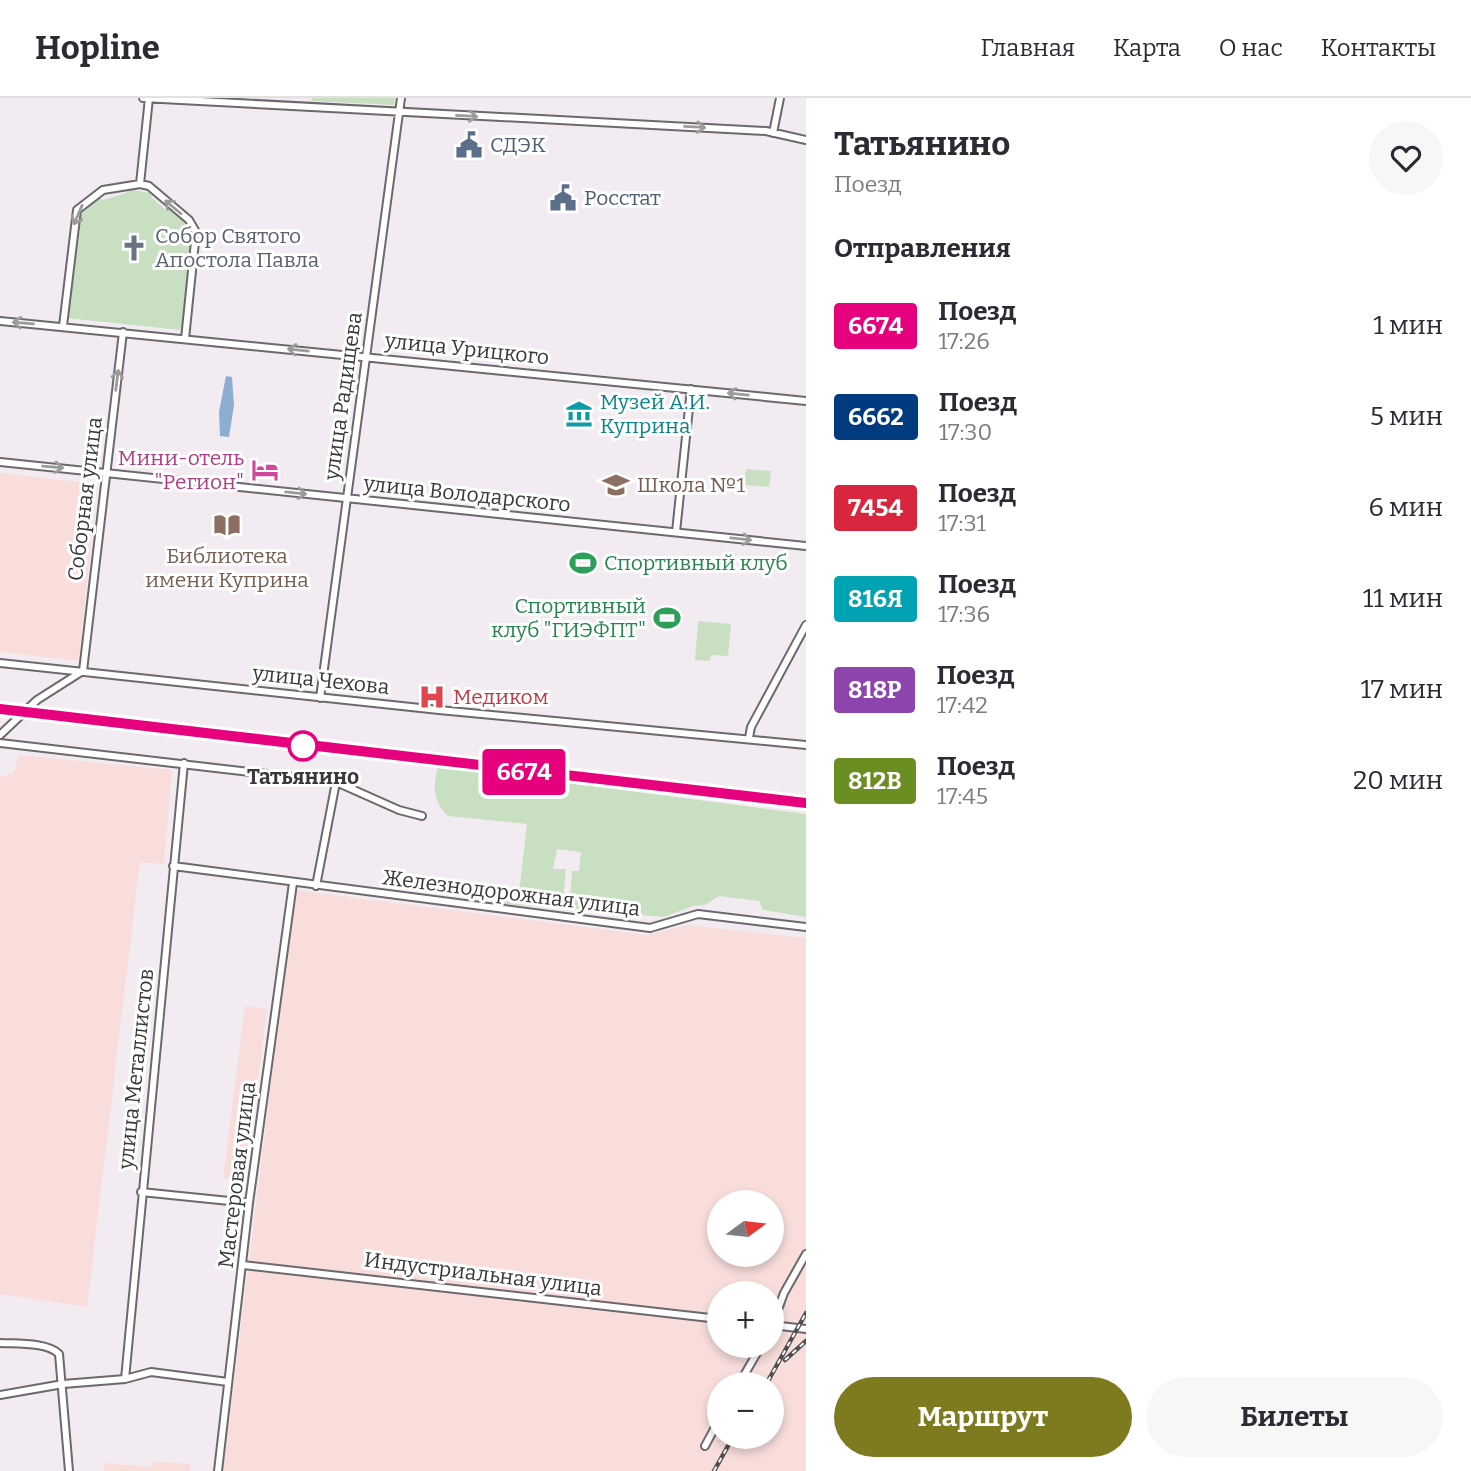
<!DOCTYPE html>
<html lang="ru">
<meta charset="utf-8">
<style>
:root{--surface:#fff;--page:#f7f7f7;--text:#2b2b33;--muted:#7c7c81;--line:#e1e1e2;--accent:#7e7a20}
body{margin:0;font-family:Bitter,serif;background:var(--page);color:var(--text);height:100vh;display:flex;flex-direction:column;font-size:26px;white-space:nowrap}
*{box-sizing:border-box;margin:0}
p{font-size:23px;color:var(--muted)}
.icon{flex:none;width:38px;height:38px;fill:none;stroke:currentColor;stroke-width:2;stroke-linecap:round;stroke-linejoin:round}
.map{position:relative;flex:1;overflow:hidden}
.details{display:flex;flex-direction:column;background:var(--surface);width:665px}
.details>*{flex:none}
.badge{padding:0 14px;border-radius:5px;font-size:24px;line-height:46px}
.needle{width:46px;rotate:75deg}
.tools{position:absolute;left:707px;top:1092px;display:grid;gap:14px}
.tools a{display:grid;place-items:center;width:77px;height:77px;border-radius:50%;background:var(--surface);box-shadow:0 4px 10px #0003;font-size:35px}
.map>.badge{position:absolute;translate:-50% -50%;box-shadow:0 0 0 4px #fff}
h2{padding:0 28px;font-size:26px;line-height:63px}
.round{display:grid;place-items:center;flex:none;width:74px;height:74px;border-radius:37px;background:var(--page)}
.head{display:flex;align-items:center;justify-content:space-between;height:119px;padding:0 28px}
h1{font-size:33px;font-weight:700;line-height:52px}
.primary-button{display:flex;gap:14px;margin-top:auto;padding:14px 28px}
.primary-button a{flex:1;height:80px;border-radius:42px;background:var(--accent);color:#fff;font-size:28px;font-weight:700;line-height:80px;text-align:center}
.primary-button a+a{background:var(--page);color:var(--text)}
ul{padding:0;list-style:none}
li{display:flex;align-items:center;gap:21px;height:91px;padding:0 28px}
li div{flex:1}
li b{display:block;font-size:26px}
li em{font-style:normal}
li .badge{min-width:77px;font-weight:700;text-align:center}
header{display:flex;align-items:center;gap:42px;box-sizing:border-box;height:98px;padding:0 35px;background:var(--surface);border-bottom:2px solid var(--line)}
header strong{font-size:33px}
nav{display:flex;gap:38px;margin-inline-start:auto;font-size:24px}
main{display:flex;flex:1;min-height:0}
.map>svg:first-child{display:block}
.industrial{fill:#f8dddb;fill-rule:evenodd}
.green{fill:#c8e0c1}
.water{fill:#8daed0}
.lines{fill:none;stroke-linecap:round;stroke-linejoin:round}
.minor-casing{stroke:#6d686d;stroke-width:10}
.minor{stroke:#fff;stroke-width:6}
.rail-casing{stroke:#514e51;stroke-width:4.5}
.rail{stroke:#fff;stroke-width:2;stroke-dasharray:5;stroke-linecap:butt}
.oneway{stroke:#9c9b9c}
.line-casing{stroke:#fff;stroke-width:16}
.line{stroke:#e6007e;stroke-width:10}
.stop-dot{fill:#fff;stroke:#e6007e;stroke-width:3.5}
.labels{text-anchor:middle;stroke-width:6;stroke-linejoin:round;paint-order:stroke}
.service-label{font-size:21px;fill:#4e5e75;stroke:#fff;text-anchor:start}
.worship-label{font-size:21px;fill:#5b616d;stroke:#fff;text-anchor:start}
.street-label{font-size:21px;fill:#393739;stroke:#fff}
.culture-label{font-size:21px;fill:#0d838f;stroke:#fff;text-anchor:start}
.hotel-label{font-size:21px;fill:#b23c85;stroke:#fff;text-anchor:end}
.education-label{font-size:21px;fill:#785e54;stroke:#fff;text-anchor:start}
.leisure-label{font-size:21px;fill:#27864d;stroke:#fff;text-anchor:start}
.health-label{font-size:21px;fill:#be3a42;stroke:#fff;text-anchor:start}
.stop-label{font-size:21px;font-weight:bold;fill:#393739;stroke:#fff}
</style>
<header>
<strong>Hopline</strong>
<nav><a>Главная</a><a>Карта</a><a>О нас</a><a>Контакты</a></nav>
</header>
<main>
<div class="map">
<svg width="806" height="1373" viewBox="0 0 806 1373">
<rect width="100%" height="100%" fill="#f2ecf2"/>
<path class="industrial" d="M0,375L97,386L79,563L0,554Z
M19,657L172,672L164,766L140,764L87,1209L0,1196V679L14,674Z
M295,792L647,837L688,827L806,840V1373H223ZM719,1104H772V1157H719ZM719,1195H772V1248H719ZM719,1286H772V1339H719Z
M245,908L267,911L245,1083L223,1080Z
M152,1363L191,1366L190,1373H103L105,1365L151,1369Z"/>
<path class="green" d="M312,0H395L394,7L311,3Z
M128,91L151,95L152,100L167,113L171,111L191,130L193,143L181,232L66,220L80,115L99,99L103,102L126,95Z
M746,371L771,373L769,389L744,387Z
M698,523L731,526L728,558L711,557L710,563L695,562Z
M438,668L806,716V819L763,812L759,803L719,798L705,807L693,808L664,819L569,811L572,773H579L581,754L557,751L553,771H566L562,810L500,806L496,803V793L519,795L527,726L448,718C432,702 433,689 438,668Z"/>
<path class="water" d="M226,278L232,279L234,307L229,339L220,338L219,314Z"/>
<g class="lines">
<g class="minor-casing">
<path id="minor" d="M143,0L766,33L806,42
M773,35L780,0
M140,86L149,0
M0,223L806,303
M63,228L77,112L103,92L140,86L149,88L189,122L196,134L185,241
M0,364L806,448
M676,434L691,291
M0,565L439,612L806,647
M83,573L123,234
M320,600L401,0
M0,637L37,602L81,574
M749,640L751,629L806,527
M0,645L336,684L399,712L422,718
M173,768L650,830L698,816L806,829
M316,788L336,684
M141,1094L249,1105
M243,1167L719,1221
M772,1227L806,1231
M772,1228L784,1195L806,1156
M0,1245C17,1246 47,1244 59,1256L69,1373
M125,1281L184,665
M739,1286L761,1248
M0,1297L63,1286L125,1281L151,1274L228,1284
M705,1348L719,1322
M218,1373L249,1105L293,785"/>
</g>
<use href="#minor" class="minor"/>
<g class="rail-casing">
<path id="rail" d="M0,606L405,656L806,701
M785,1262L806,1243
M768,1283L806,1215
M714,1373L733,1339"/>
</g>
<use href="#rail" class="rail"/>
</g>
<defs><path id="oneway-shaft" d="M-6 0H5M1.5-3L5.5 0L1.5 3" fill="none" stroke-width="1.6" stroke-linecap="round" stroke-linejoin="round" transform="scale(1.75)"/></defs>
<g class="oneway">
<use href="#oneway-shaft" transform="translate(467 18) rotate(3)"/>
<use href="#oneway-shaft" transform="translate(695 29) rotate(3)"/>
<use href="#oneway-shaft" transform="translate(173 109) rotate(-140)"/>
<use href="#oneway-shaft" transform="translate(78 117) rotate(113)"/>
<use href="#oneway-shaft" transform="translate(23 225) rotate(-175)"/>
<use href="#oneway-shaft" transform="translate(298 252) rotate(-174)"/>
<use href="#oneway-shaft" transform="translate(117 282) rotate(-83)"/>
<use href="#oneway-shaft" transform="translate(738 296) rotate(-174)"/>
<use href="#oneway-shaft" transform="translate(53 369) rotate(5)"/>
<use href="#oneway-shaft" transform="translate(296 395) rotate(6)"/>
<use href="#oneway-shaft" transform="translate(741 441) rotate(6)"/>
</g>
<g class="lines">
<g class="line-casing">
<path id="line" d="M0,611L806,705"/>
</g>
<use href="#line" class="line"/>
</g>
<defs>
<g id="civic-bare" transform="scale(2.1)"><path d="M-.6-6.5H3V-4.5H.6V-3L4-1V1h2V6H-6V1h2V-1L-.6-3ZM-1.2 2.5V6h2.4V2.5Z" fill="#5c6f8a" stroke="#fff" stroke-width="2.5" paint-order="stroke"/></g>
<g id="church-bare" transform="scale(2.1)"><path d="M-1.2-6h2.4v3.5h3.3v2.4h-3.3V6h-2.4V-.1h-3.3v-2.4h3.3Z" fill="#6b7280" stroke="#fff" stroke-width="2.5" paint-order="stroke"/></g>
<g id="museum-bare" transform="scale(2.1)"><path d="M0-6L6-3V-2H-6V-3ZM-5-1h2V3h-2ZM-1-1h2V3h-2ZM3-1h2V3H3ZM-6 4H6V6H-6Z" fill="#0f9aa8" stroke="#fff" stroke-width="2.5" paint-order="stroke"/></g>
<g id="hotel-bare" transform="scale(2.1)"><path d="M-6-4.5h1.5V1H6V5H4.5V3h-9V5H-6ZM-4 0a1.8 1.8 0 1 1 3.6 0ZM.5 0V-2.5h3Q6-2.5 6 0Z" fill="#d1479c" stroke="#fff" stroke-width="2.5" paint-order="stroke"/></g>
<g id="school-bare" transform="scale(2.1)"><path d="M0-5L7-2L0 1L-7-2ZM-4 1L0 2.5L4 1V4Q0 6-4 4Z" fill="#8d6e63" stroke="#fff" stroke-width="2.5" paint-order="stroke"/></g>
<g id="library-bare" transform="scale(2.1)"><path d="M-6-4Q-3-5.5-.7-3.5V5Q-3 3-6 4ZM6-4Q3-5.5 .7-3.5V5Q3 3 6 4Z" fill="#8d6e63" stroke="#fff" stroke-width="2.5" paint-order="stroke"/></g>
<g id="stadium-bare" transform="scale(2.1)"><path d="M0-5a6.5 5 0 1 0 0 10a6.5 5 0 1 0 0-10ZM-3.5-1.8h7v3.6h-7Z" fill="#2e9e5b" stroke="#fff" stroke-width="2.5" paint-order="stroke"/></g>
<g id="hospital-bare" transform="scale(2.1)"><path d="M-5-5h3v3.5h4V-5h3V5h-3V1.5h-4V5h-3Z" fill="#e0444e" stroke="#fff" stroke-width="2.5" paint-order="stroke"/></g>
</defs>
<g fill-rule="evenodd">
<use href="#civic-bare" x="469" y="47"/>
<use href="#civic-bare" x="563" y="100"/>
<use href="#church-bare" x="134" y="150"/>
<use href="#museum-bare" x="579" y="316"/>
<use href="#hotel-bare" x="265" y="372"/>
<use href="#school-bare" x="616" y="387"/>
<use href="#library-bare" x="227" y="427"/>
<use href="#stadium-bare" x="583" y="465"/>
<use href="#stadium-bare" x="667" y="520"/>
<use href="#hospital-bare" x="432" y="599"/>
</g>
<circle class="stop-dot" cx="303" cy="648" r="14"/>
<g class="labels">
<g class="service-label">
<text x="490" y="54">СДЭК</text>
<text x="584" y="107">Росстат</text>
</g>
<g class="worship-label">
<text x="155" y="145">Собор Святого<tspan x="155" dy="24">Апостола Павла</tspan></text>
</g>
<g class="street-label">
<text transform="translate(467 251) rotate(6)" y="7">улица Урицкого</text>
<text transform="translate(343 298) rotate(-82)" y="7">улица Радищева</text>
<text transform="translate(467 396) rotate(6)" y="7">улица Володарского</text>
<text transform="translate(85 401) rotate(-83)" y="7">Соборная улица</text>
<text transform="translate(321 582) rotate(6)" y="7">улица Чехова</text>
<text transform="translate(511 795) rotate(7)" y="7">Железнодорожная улица</text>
<text transform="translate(136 971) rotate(-84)" y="7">улица Металлистов</text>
<text transform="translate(237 1077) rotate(-83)" y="7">Мастеровая улица</text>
<text transform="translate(483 1176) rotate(7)" y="7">Индустриальная улица</text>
</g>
<g class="culture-label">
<text x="600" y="311">Музей А.И.<tspan x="600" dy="24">Куприна</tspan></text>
</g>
<g class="hotel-label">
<text x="244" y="367">Мини-отель<tspan x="244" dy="24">"Регион"</tspan></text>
</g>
<g class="education-label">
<text x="637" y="394">Школа №1</text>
<text x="227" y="465" text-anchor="middle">Библиотека<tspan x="227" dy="24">имени Куприна</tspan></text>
</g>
<g class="leisure-label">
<text x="604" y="472">Спортивный клуб</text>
<text x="646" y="515" text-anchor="end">Спортивный<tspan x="646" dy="24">клуб "ГИЭФПТ"</tspan></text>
</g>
<g class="health-label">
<text x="453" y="606">Медиком</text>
</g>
<g class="stop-label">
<text x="303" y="686">Татьянино</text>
</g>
</g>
</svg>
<div class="tools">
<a><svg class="needle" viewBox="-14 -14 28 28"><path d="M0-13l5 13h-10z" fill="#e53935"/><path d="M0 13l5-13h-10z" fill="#7c7c81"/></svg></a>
<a>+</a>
<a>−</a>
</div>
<b class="badge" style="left:524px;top:674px;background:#e6007e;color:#fff">6674</b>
</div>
<section class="details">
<div class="head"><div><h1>Татьянино</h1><p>Поезд</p></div><a class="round"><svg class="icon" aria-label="heart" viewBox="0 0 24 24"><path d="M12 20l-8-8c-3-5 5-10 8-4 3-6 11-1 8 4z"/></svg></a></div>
<h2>Отправления</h2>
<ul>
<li><span class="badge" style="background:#e6007e;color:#fff">6674</span><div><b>Поезд</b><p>17:26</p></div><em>1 мин</em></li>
<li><span class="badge" style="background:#003b80;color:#fff">6662</span><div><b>Поезд</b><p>17:30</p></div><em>5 мин</em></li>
<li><span class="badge" style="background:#d7263d;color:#fff">7454</span><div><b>Поезд</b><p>17:31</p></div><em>6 мин</em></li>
<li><span class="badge" style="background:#00a3b4;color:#fff">816Я</span><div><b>Поезд</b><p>17:36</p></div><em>11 мин</em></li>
<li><span class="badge" style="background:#8e44ad;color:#fff">818Р</span><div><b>Поезд</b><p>17:42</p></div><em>17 мин</em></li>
<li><span class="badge" style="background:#6b8e23;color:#fff">812В</span><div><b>Поезд</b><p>17:45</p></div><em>20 мин</em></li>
</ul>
<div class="primary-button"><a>Маршрут</a><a>Билеты</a></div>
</section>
</main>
